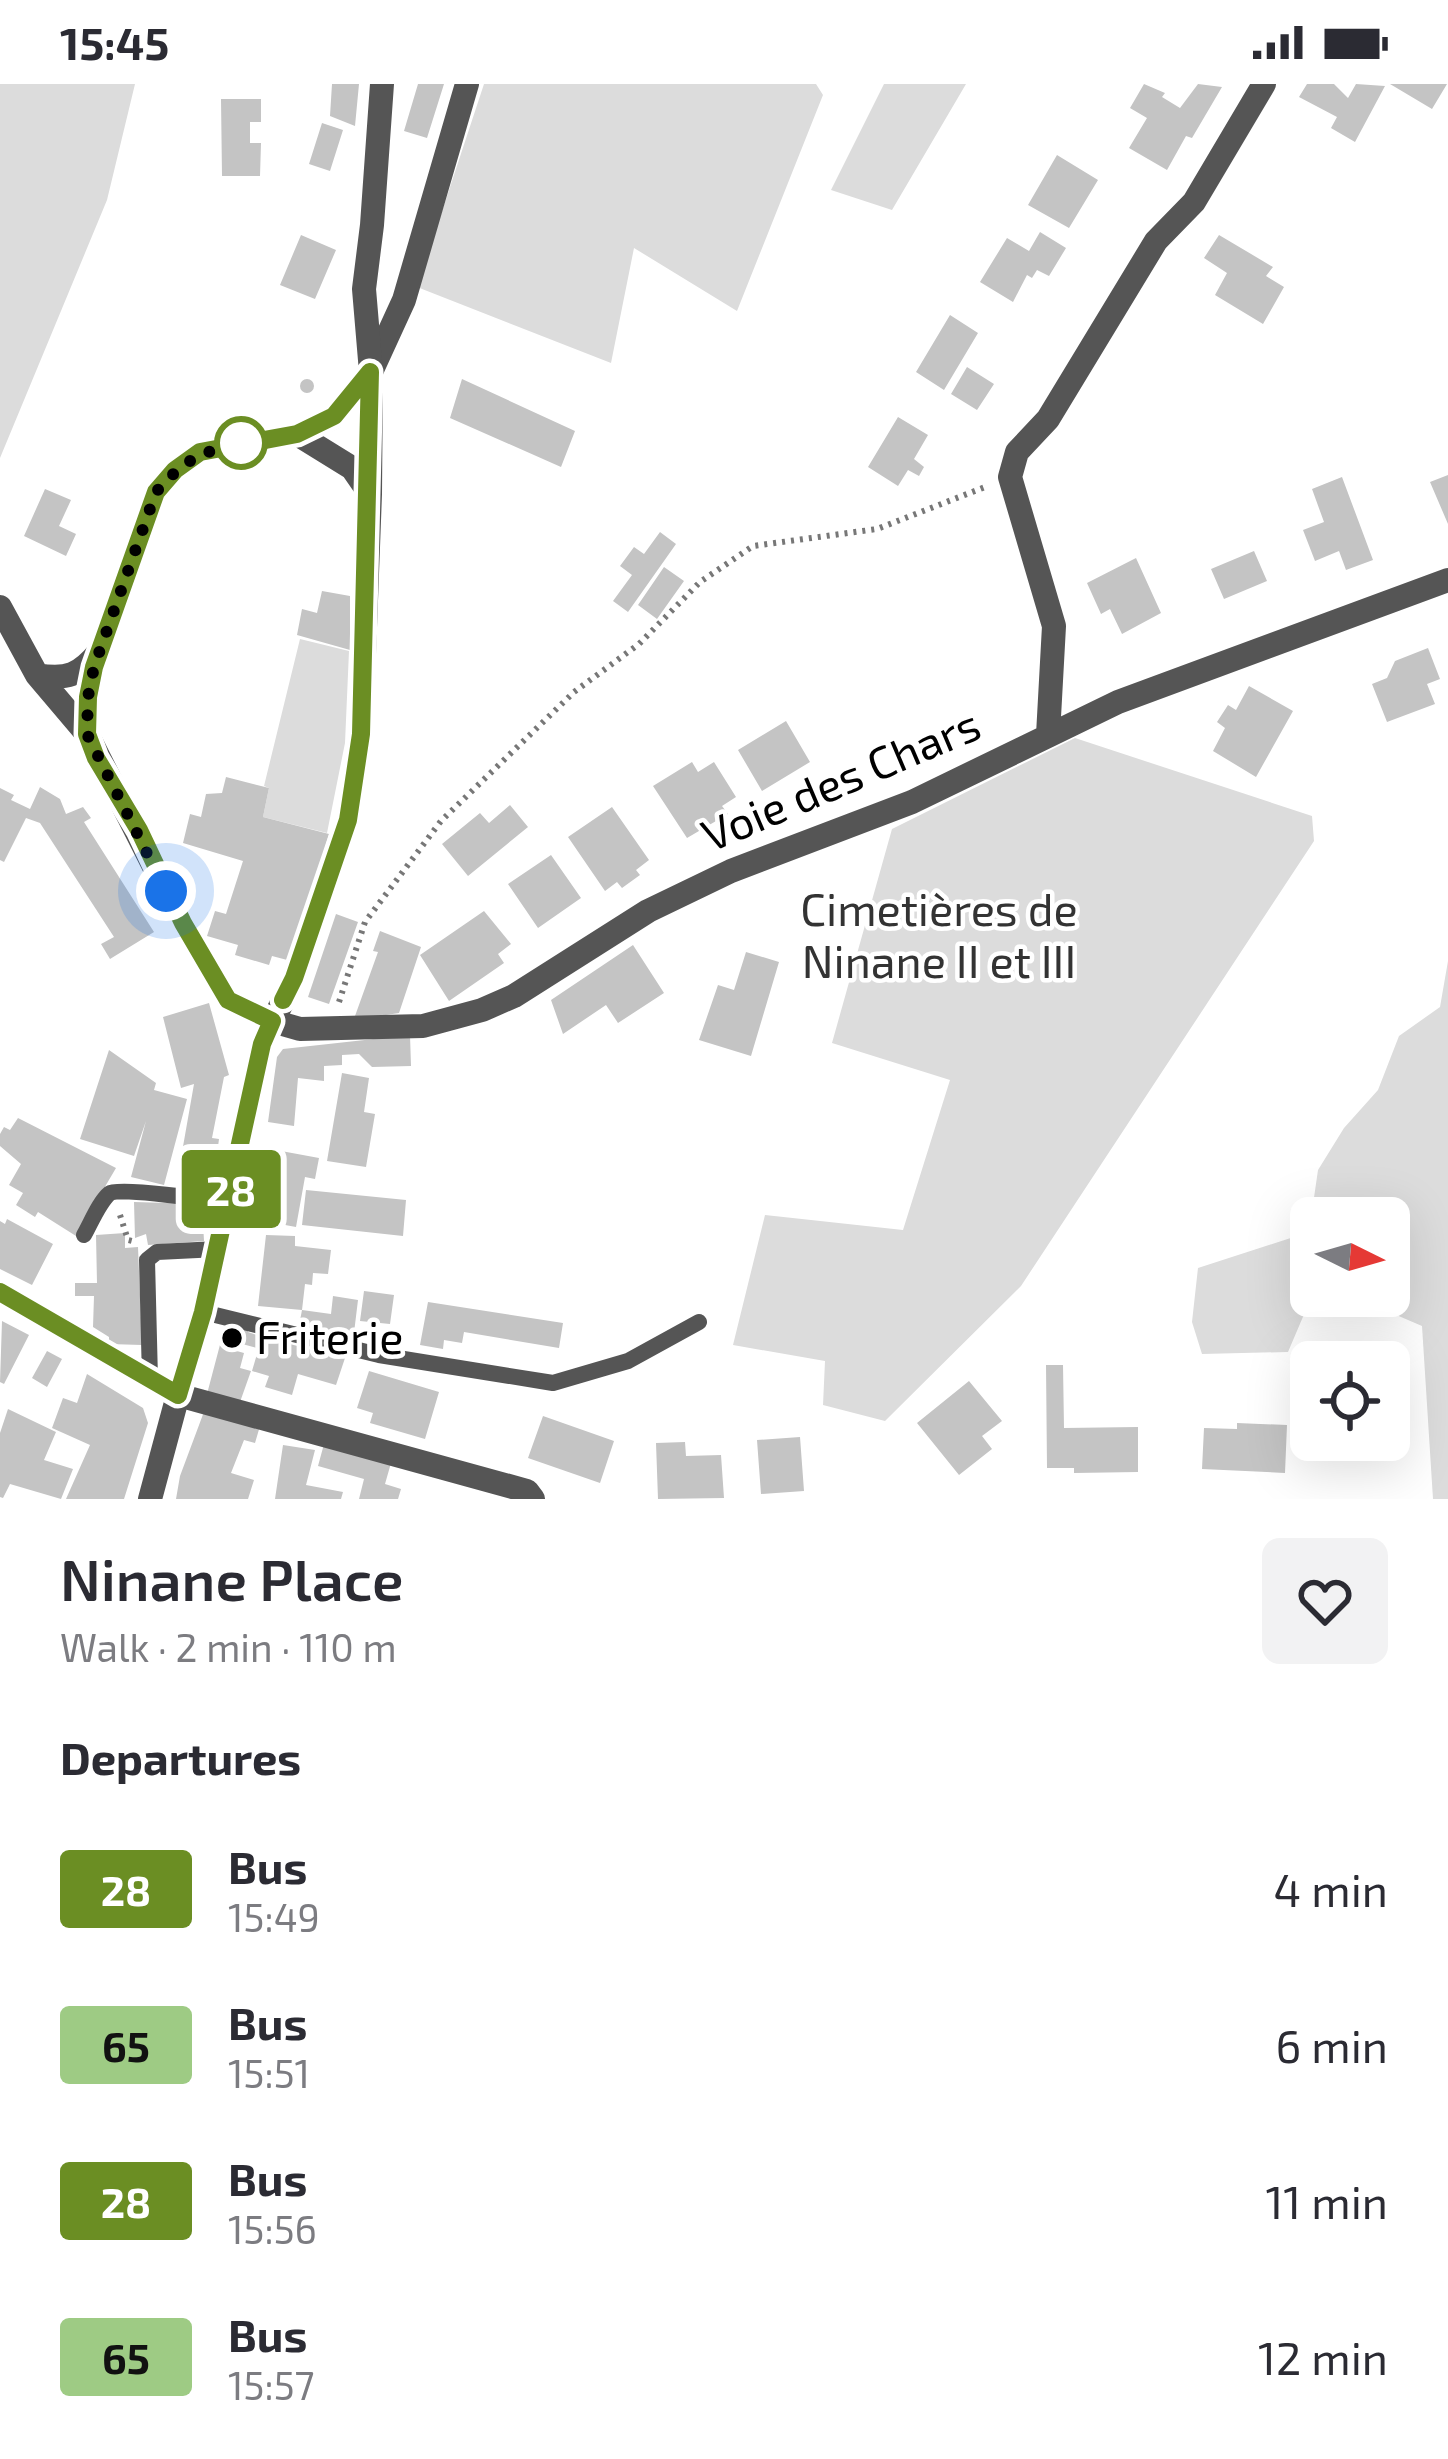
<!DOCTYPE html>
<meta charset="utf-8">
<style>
:root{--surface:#fff;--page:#f2f2f3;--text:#2b2b33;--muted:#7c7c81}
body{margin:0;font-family:"Exo 2",sans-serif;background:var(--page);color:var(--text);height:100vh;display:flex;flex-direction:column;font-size:45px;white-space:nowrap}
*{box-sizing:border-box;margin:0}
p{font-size:39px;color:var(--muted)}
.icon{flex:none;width:66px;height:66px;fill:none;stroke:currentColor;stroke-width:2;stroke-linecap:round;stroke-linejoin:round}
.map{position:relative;height:1415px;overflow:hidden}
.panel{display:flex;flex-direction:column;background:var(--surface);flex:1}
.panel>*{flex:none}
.badge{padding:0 24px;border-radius:9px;font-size:42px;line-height:78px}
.needle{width:78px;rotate:95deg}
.controls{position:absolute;left:1290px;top:1113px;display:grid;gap:24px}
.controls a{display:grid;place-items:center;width:120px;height:120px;border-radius:18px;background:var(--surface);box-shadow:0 12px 48px #0002;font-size:60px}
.you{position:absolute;width:60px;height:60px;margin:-30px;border:9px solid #fff;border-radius:50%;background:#1a73e8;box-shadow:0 0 0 18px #1a73e833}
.map>.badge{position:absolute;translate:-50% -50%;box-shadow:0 0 0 6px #fff}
h2{padding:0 60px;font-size:45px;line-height:108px}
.round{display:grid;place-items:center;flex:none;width:126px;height:126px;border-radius:18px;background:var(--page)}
.head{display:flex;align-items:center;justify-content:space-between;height:204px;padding:0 60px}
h1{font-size:57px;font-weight:600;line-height:90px}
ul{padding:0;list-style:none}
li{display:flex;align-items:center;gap:36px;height:156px;padding:0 60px}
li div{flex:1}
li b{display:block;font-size:45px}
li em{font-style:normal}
li .badge{min-width:132px;font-weight:700;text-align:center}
.status{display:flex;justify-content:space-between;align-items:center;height:84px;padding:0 60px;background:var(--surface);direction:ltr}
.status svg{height:33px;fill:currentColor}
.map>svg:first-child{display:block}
.green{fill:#dcdcdc}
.building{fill:#c4c4c4}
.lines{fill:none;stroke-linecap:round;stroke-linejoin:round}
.path{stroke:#777;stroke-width:6;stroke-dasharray:3 6;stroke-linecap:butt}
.service{stroke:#555;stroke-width:16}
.minor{stroke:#555;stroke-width:24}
.tertiary{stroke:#555;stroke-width:24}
.line-casing{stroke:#fff;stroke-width:27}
.line{stroke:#6b8e23;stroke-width:18}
.walk{stroke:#000;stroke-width:12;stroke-dasharray:0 21.6}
.stop-dot{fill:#fff;stroke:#6b8e23;stroke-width:6}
.poi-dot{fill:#000;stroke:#fff;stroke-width:4.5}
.labels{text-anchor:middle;stroke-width:9;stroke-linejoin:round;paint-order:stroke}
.street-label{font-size:45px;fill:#000;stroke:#fff}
.park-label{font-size:45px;fill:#333;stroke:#fff}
.poi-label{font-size:45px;fill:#000;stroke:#fff;text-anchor:start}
</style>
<div class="status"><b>15:45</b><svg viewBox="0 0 49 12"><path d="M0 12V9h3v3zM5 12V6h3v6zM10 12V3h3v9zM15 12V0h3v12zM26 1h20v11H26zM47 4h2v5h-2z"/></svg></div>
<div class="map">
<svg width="1448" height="1415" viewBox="0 0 1448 1415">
<rect width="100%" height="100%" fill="#fff"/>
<path class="green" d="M0,0H135L107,116L0,374Z
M484,0H816L823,11L737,227L634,164L611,279L417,203Z
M884,0H966L892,126L831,106Z
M300,555L349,567L345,659L327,749L263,733L269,704L264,702Z
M1075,654L1312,732L1314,757L1021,1202L885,1337L823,1321L825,1277L733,1261L765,1131L903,1146L950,996L832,959L892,745Z
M1448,877V1415H1433L1422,1242L1352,1212H1389V1134H1311V1212H1325L1308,1221L1288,1268L1202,1270L1192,1238L1198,1184L1309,1148L1318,1086L1344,1044L1378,1006L1399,952L1440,923Z"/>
<path class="building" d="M332,0H359L355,42L330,32Z
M418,0H444L427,54L404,47Z
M1144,0L1165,9L1162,13L1180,24L1198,0L1222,3L1192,54L1186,52L1167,86L1129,64L1147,34L1130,24Z
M1307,0H1334L1348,14L1356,0L1385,2L1355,58L1331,44L1337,33L1299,13Z
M1390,0H1447L1432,25Z
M221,15H261V38H250V59H261L260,92H222Z
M322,39L343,46L330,87L309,80Z
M1057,71L1098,96L1069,144L1028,121Z
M1040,148L1066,164L1049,192L1037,186L1032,194L1027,191L1013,218L980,198L1007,154L1029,167Z
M301,151L336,166L315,215L280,201Z
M1219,151L1273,183L1266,192L1284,203L1263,240L1215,211L1227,189L1204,174Z
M950,231L978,249L944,306L916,288Z
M967,283L994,300L977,326L951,310Z
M462,295L575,347L561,383L450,334Z
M300 302a7 7 0 1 1 14 0a7 7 0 1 1-14 0Z
M898,333L928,351L914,375L924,383L919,392L908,386L898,402L868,383Z
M1448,391V440L1430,398Z
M1342,393L1373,476L1346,486L1339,467L1315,477L1303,446L1324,438L1312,405Z
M45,405L71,416L59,442L76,450L66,472L24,452Z
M660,448L676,460L628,528L613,517L632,491L620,482L634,463L644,470Z
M1254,467L1267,497L1224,515L1211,485Z
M1136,474L1161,529L1122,550L1110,525L1101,530L1087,499Z
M664,483L684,497L657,535L638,521Z
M322,507L350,512V566L297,551L302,525L317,529Z
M1428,564L1440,595L1427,600L1435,620L1387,638L1372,600L1387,594L1395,577Z
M1249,602L1293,627L1256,693L1213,667L1225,644L1217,638L1228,621L1236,626Z
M786,637L810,678L762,707L738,666Z
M692,678L698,688L714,678L736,713L722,722L728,730L687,754L653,702Z
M226,693L269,704L263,733L329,750L291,877L272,872L269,881L235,871L238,861L207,852L215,827L226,830L243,777L183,759L190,730L201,733L206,710L222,709Z
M40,703L60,715L66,730L83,723L91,734L84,738L154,848L110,875L101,860L114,853L40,739L26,734L4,778L0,776V704L14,711L11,716L30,725Z
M510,721L528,743L468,792L442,760L480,729L489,739Z
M612,723L649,776L636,786L640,791L622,804L617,798L605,807L568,753Z
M551,771L581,814L538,844L508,800Z
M484,827L511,860L498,870L504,879L449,917L420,871Z
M336,830L358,838L329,920L308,913Z
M380,847L421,863L399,929L360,935L355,932L378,868L373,867Z
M633,861L664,909L618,939L606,921L563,950L551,916Z
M746,868L779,878L751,972L699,956L718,901L734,906Z
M209,919L229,991L224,993L212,1054L219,1055L212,1108H175L194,1000L181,1004L163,933Z
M410,951L411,982L372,983L359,970L342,971V981L324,982V997L298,994L294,1042L268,1038L277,973L283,965Z
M109,966L156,999L154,1006L187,1015L164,1101L131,1093L146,1037L134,1072L80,1055Z
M342,989L369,994L364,1028L375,1030L366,1083L327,1077Z
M18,1034L116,1084L76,1152L38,1128L35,1133L16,1121L23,1109L9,1101L21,1080L0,1062V1050L4,1043L10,1046Z
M265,1064L319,1074L315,1095L305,1093L296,1143L252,1135Z
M306,1106L406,1116L403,1152L302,1141Z
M134,1118L202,1120L204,1157L148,1161L146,1150L135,1154Z
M7,1135L53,1160L32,1201L0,1185V1137L5,1140Z
M125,1149V1164L138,1163L142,1261L109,1260V1253L93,1243L94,1212H75V1199H97L96,1151Z
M266,1151L295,1152V1162L331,1166L328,1190L313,1189L312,1201L305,1200L302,1226L258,1222Z
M364,1207L394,1211L390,1240L360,1237Z
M333,1212L358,1216L353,1257L298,1247L302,1226L331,1230Z
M428,1218L563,1239L559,1264L464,1248L462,1259L444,1256L443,1265L420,1261Z
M2,1237L29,1251L4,1300L0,1298Z
M226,1238L249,1244L248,1248L260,1252L257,1264L235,1258L233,1266L244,1269L240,1284L251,1287L240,1318L207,1310Z
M262,1253L345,1274L336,1301L298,1290L292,1311L265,1303L269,1292L252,1287Z
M47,1267L62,1275L47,1303L32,1294Z
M1046,1281H1063L1064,1344L1138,1343V1388L1074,1389V1384H1047Z
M369,1287L439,1308L425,1355L370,1339L373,1329L357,1324Z
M87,1290L143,1324L148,1339L124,1415H66L90,1361L52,1344L63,1314L77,1319Z
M969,1297L1002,1337L982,1352L992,1365L959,1391L917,1339Z
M8,1325L56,1348L44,1376L73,1385L61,1415L10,1400L3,1414L0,1413V1349Z
M205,1325L260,1342L255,1359L244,1356L231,1389L254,1396L248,1415H176L180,1392Z
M543,1332L614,1357L600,1399L528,1374Z
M1237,1339L1287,1341L1285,1389L1202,1385L1204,1344L1237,1345Z
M800,1353L804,1407L761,1410L757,1356Z
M685,1358L686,1372L721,1371L724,1414L658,1415L656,1359Z
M324,1360L391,1379L385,1400L401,1405L398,1415H359L364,1395L318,1382Z
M283,1361L315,1366L306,1401L343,1408L341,1415H275Z"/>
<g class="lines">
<path class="path" d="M339,918L365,838L441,737L574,608L639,560L700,498L753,462L877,445L985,403
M120,1131L128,1156L136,1158"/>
<path class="service" d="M84,1151C91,1139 99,1118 110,1109C117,1103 213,1116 227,1120
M203,1228L379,1271L553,1299L628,1277L699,1238
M150,1295L147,1176L157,1168L218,1165"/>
<path class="minor" d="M371,288L404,216L467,0
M0,523L37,591L87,650
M37,591C67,596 80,591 99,568
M1048,651L1054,542L1010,393L1017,368L1048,335L1156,157L1194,118L1264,0
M272,937L300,945L423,942L482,926L514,912L648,827L731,787L912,718L1118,618L1448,496
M150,1415L178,1311L527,1407L533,1415"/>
<path class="tertiary" d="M297,350L352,384L370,410
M272,937L228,916L183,840L87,650L88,613L94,583L156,408L175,386L200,368L297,350L334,333L371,288
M0,1208L178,1311L203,1228L262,960L294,894L348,736L361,650L370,410L371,288L364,205L372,141L382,0"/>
</g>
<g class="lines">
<g class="line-casing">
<path id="line" d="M0,1208L178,1311L203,1228L262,960L272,937L228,916L183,839L139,746L96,674L87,650L88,613L94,583L156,408L175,386L200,368L297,350L334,332L370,288L361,650L348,736L294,894L283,916"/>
</g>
<use href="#line" class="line"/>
<path class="walk" d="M166,807L87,650L88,613L94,583L156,408C184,376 200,368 241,359"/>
</g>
<circle class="stop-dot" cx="241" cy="359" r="24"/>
<circle class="poi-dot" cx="232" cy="1254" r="12"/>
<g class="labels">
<g class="street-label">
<text transform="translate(841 696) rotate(-23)" y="16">Voie des Chars</text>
</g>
<g class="park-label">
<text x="939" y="842">Cimetières de<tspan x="939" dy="52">Ninane II et III</tspan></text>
</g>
<g class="poi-label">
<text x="256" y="1270">Friterie</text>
</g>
</g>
</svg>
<div class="controls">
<a><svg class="needle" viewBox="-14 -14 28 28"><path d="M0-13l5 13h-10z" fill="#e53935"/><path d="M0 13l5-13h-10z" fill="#7c7c81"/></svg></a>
<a><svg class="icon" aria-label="locate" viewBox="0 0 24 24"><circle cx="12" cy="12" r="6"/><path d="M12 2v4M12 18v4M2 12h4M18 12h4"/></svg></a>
</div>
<div class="you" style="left:166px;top:807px"></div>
<b class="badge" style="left:231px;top:1105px;background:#6b8e23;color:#fff">28</b>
</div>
<section class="panel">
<div class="head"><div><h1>Ninane Place</h1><p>Walk · 2 min · 110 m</p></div><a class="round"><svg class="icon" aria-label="heart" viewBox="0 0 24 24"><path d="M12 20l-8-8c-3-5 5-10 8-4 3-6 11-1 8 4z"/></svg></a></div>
<h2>Departures</h2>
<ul>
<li><span class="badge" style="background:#6b8e23;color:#fff">28</span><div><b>Bus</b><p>15:49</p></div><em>4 min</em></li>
<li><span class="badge" style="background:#9ecb84;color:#111">65</span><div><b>Bus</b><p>15:51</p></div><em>6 min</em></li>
<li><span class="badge" style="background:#6b8e23;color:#fff">28</span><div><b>Bus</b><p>15:56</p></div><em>11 min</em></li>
<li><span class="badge" style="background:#9ecb84;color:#111">65</span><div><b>Bus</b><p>15:57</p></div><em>12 min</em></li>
</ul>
</section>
